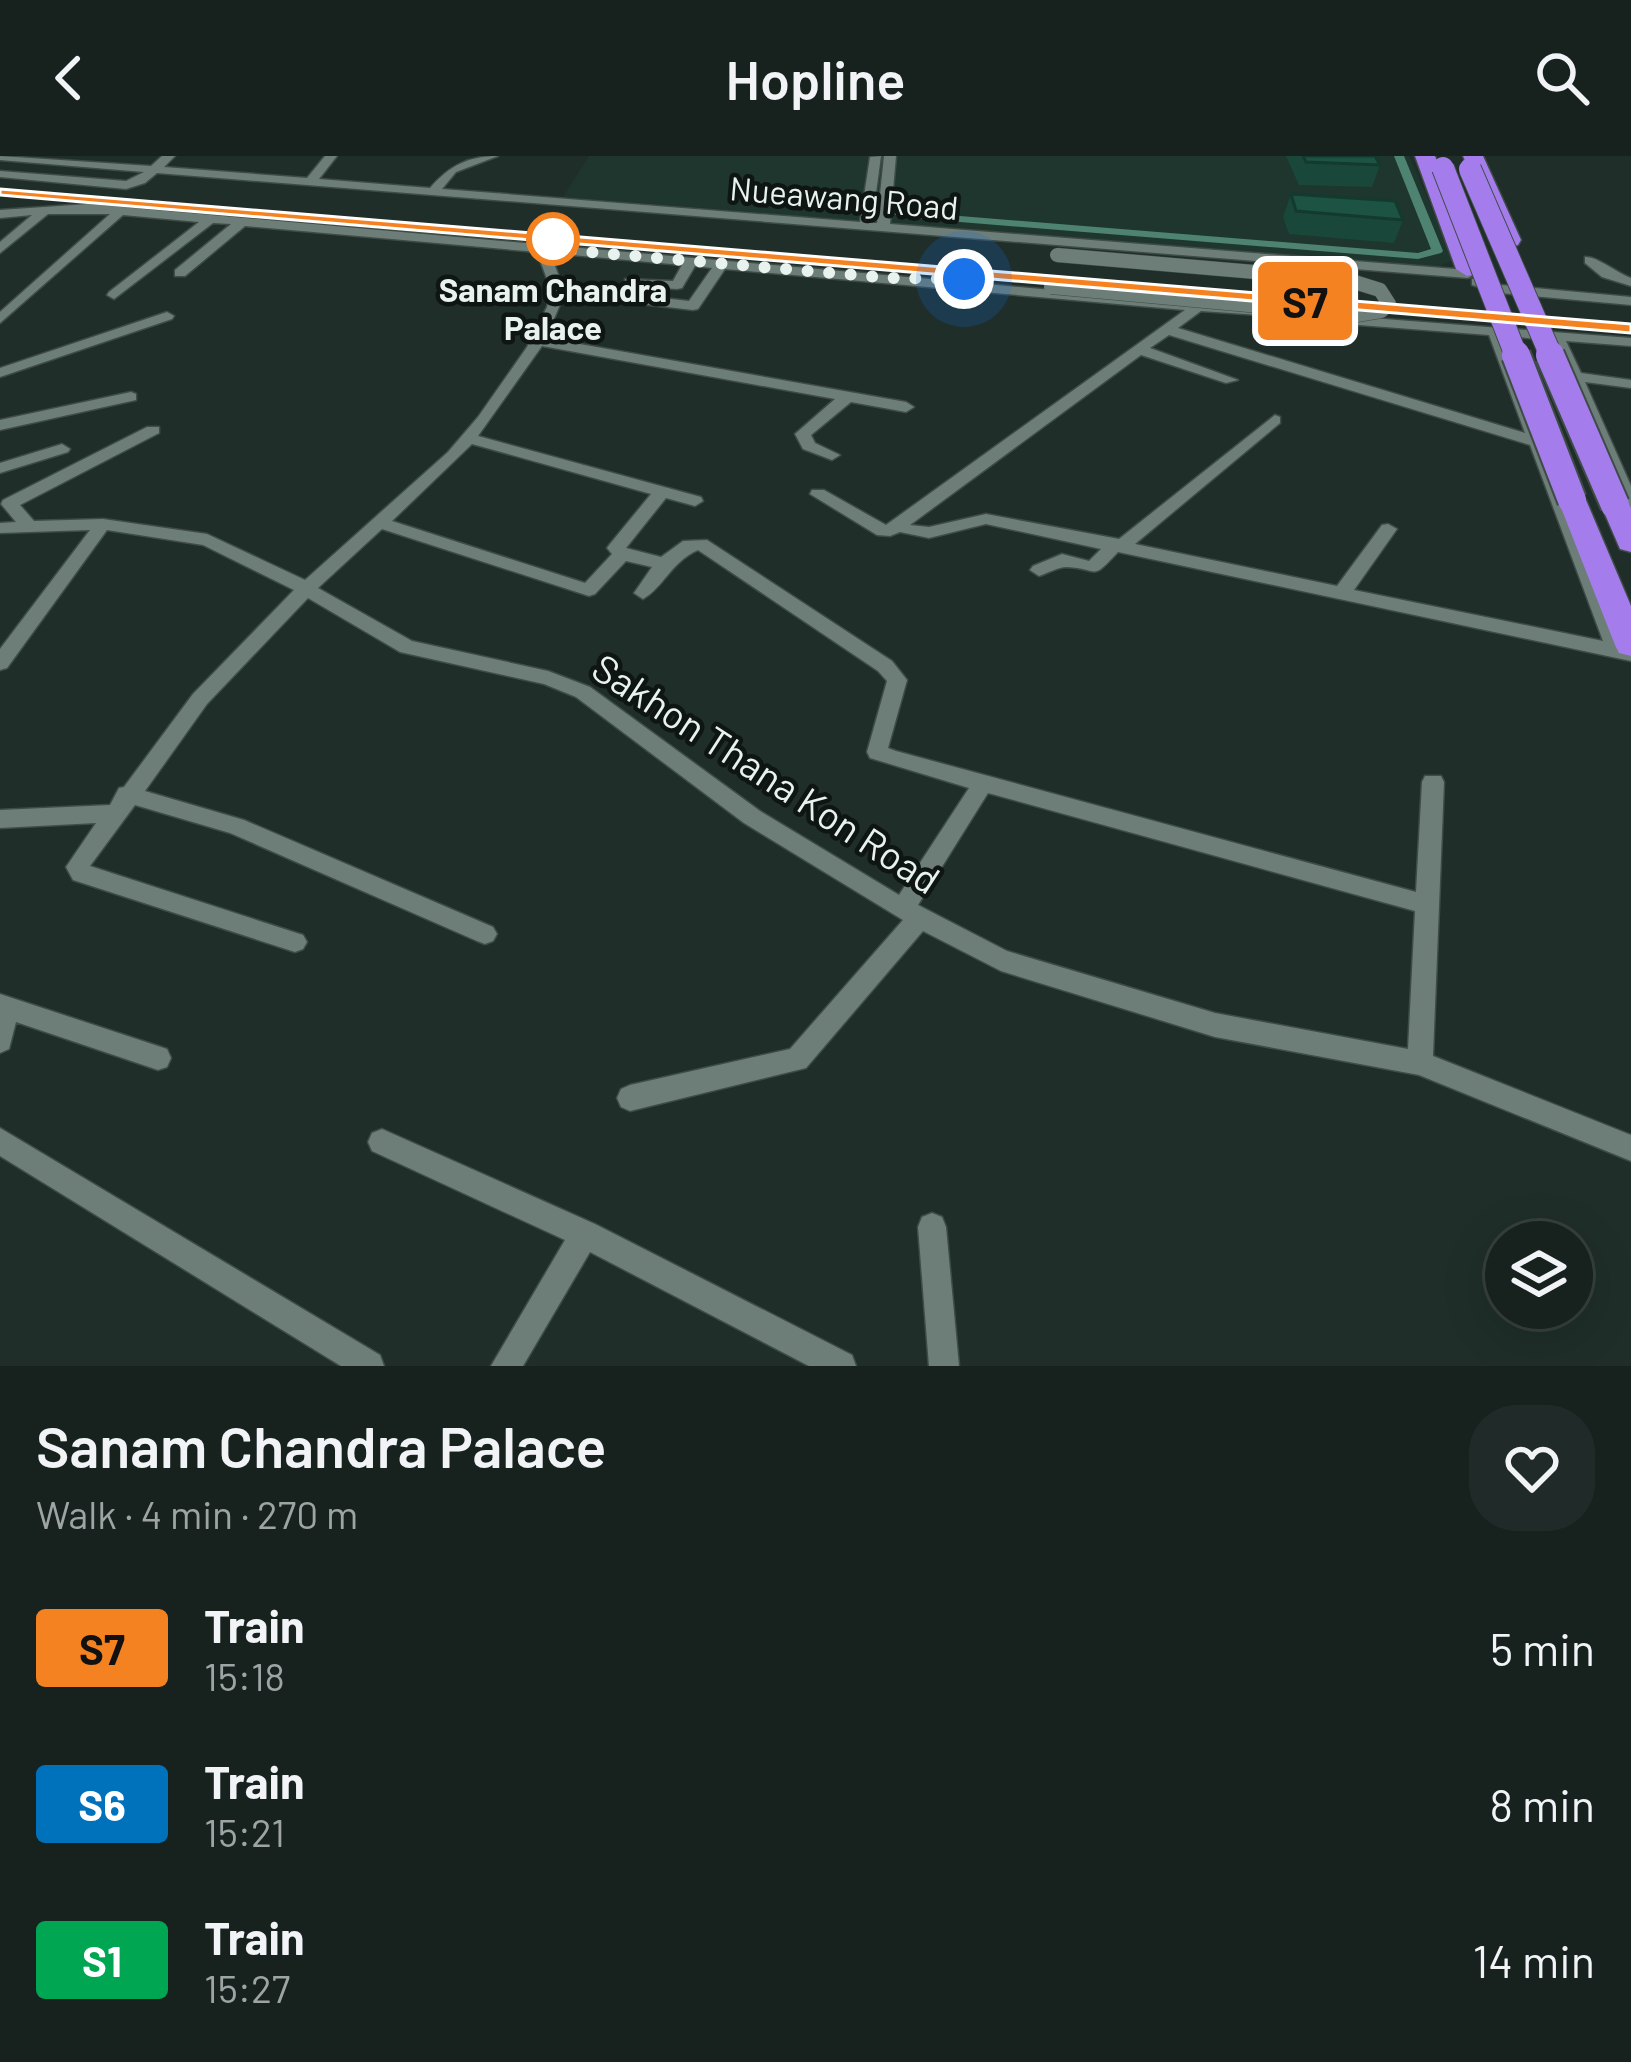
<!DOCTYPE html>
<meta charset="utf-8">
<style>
:root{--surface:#17221f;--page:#202a28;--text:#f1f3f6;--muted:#9ea4a4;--line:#363f3d}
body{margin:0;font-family:Barlow,sans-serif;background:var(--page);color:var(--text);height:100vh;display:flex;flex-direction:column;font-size:45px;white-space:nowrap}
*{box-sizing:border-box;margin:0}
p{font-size:39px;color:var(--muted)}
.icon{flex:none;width:66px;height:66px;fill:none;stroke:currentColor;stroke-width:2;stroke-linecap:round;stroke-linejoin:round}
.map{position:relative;height:1210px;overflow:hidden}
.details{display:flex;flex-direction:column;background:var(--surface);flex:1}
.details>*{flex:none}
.badge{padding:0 24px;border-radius:9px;font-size:42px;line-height:78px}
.tools{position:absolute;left:1485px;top:1065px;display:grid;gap:24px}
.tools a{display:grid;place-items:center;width:108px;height:108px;border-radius:50%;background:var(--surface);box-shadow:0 12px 48px #0002,0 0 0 3px var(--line);font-size:60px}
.you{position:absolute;width:60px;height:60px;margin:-30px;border:9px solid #fff;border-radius:50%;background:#1a73e8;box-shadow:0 0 0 18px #1a73e833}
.map>.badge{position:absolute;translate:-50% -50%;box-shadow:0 0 0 6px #fff}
.round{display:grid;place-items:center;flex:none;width:126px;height:126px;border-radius:48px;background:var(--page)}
.head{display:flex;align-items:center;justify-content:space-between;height:204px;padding:0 36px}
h1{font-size:57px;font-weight:600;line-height:90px}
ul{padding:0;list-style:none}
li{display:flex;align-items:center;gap:36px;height:156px;padding:0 36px}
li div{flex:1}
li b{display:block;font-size:45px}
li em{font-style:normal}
li .badge{min-width:132px;font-weight:700;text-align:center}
header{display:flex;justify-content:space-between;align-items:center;height:156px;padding:0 36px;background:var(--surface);font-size:54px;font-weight:600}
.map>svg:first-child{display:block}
.built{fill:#1e362e}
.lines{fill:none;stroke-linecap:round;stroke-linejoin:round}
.canal{fill:#4f8371;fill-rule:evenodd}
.street-casing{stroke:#3e4b46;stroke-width:3}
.highway-casing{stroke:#3e4b46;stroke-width:3}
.street{fill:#6c7e77;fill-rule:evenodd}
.highway{fill:#a57cec;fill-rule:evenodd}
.rail{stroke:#bfcac6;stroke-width:3;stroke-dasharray:15 8;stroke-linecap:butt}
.street-bridge-casing{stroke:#3e4b46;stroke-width:15;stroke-linecap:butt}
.highway-bridge-far1-casing{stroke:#3e4b46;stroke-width:24;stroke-linecap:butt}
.highway-bridge-casing{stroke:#3e4b46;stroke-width:32;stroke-linecap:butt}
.street-bridge{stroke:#6c7e77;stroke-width:14}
.highway-bridge-far1{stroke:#a57cec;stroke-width:22}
.highway-bridge{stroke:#a57cec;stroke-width:28}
.wall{fill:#19473a}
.building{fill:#1d5343;stroke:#143a2f;stroke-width:3}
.line{fill:#f58220;stroke:#fff;stroke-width:3}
.walk{stroke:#e8f2ee;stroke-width:12;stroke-dasharray:0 21.6}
.stop-dot{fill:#fff;stroke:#f58220;stroke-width:6}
.labels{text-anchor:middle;stroke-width:9;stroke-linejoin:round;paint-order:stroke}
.far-street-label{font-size:33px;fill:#e8f2ee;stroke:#0e1512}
.far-stop-label{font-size:33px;font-weight:bold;fill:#e8f2ee;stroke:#0e1512}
.street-label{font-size:39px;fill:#e8f2ee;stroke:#0e1512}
</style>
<header><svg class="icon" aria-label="back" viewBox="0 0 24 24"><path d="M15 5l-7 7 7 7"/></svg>Hopline<svg class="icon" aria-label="search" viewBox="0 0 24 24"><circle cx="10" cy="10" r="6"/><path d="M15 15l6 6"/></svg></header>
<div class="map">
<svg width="1631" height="1210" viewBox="0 0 1631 1210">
<rect width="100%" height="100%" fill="#1f2e29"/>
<path class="built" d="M589,0H1409L1454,103L1438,111L563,41Z"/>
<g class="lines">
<path class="canal" d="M1394,0H1404L1443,95L1441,97L1418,103L899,61L894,58L899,55L1418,97L1431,93Z"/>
<g class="street-casing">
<path id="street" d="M0,0L151,10L162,0H175L164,11L307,22L325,0H337L319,23L430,32C449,10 468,0 498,0L456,16L442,33L860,66L870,1L881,0L872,67H877L884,0H896L890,68L1468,114L1475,118L1468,122L157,17L145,27L126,33L0,21V15L126,25L144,16L0,4Z
M88,48L1254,152L1261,156L1259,159L1201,155L1178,172L1525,277L1489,179L1333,167L1326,163L1333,159L1631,182V190L1566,185L1581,217L1631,224V232L1585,226L1631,330V354L1623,349L1552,184L1504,180L1624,490L1631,491V505L1118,396C1090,426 1101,413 1067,411C1058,411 1048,417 1039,420L1030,414L1033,410L1062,398L1089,405L1101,393L986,368L929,382L900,376L890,380L877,379L810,338L812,334H824L886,369L1185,154L725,113L698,153L693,154L564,139L546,182L906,246L914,251L906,256L851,246L811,279L815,287L840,299L832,304L803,293L795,278L835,243L542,190L478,280L701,341L703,345L695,350L666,342L626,392L661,401L683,385L707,384L892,505L907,524L888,592L896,595L1416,736L1422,626L1425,620H1441L1444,626L1433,900L1631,979V1005L1419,919L1215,881L1001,815L923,775L806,912L630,955L621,951L617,942L621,933L630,929L790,893L903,764L744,667L576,541L544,528L400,496L308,442L207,548L145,635L244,664L493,771L497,778L493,785L485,788L477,785L230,677L135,649L90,710L303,779L307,786L303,793L295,796L73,724L66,711L96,667L0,672V654L110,649L119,632L124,631L193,538L294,434L203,389L107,374L7,512L0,514V493L90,374L0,377V367L16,366L1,348L3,344L147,271H159V277L20,349L34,365L103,363L207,378L305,424L448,296L478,261L527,191L547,151L551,134L537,96L245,70L185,120H175V114L231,68L213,67L114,143L107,139L109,136L199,66L123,59L0,167V156L110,58H48L0,97V86L32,59L0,62V54ZM550,97L682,109L673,125L625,123V129L630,130L677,133L682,132L695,110L712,112L689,145L563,131ZM1169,179L1530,289L1603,485L1354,434L1397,373L1388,368L1382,369L1337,430L1135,388L1280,267V261L1275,259L1119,383L986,358L929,371L910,369L1141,199L1226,227L1238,224L1150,192ZM472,288L651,338L610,388L607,392L612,398L585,427L392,365ZM382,373L589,440L595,438L626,405L652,411L634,437L643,443C664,431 670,407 698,394L878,515L887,525L867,596L870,602L969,632L899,739L760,655L590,531L548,515L412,485L318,432ZM988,637L1415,755L1408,893L1215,857L1007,795L918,749Z
M1585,101C1597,100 1617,117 1631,122V130L1602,121L1585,107Z
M1477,122L1501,129L1631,141V149L1500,137L1472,129V123Z
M167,156L174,160L172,163L0,221V212Z
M131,236L136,238V244L0,274V264Z
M62,288L70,293L68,296L0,317V307Z
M0,838L158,890L167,893L171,902L167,911L158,914L16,866L9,893L0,897Z
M0,972L380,1199L384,1210H341L0,1000Z
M382,973L595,1068L852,1199L856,1210H809L590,1096L523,1210H491L565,1084L372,995L368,986L372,977Z
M932,1057L942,1061L946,1071L959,1210H929L918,1071L922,1061Z"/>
</g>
<g class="highway-casing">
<path id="highway" d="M1415,0H1435L1478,113L1475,118L1467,120L1456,113Z
M1463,0H1483L1521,84L1518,89L1510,91L1499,84Z
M1572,335L1586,344L1631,450V500L1619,497L1615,489L1558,344Z
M1615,340L1625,343L1631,352V396L1620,393L1601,349Z"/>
</g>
<use href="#street" class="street"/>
<use href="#highway" class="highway"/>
<path class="rail" d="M0,37L1631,173"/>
<g class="street-bridge-casing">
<path id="street-bridge" d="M1051,131L1357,159L1381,155L1389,148L1380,134L1348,124L1057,99"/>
</g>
<g class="highway-bridge-far1-casing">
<path id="highway-bridge-far1" d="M1443,12L1517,202
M1470,13L1552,202"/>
</g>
<g class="highway-bridge-casing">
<path id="highway-bridge" d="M1516,199L1572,344
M1550,199L1615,349"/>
</g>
<use href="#street-bridge" class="street-bridge"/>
<use href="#highway-bridge-far1" class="highway-bridge-far1"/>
<use href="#highway-bridge" class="highway-bridge"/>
</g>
<path class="wall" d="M1286,0H1375L1380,9L1372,31L1299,29Z
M1291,38L1403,64L1394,87L1289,78L1283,61Z"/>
<path class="building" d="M1303,0H1375L1380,9L1306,6Z
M1291,38L1395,45L1403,64L1296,55Z"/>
<path class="line" d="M0,33L1631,168V177L0,39Z"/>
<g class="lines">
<path class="walk" d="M553,83L542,92L890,122L964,123"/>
</g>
<circle class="stop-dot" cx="553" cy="83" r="24"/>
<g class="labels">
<g class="far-street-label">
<text transform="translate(844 42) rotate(5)" y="12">Nueawang Road</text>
</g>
<g class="far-stop-label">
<text x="553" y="146">Sanam Chandra<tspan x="553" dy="38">Palace</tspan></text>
</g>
<g class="street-label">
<text transform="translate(766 618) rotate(33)" y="14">Sakhon Thana Kon Road</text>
</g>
</g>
</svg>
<div class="tools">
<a><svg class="icon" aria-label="layers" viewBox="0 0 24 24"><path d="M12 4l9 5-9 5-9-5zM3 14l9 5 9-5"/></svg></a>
</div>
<div class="you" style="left:964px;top:123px"></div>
<b class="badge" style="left:1305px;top:145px;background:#f58220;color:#111">S7</b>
</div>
<section class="details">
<div class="head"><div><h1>Sanam Chandra Palace</h1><p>Walk · 4 min · 270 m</p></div><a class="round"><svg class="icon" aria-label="heart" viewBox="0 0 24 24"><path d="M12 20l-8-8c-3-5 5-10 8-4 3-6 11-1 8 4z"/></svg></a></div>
<ul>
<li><span class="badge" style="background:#f58220;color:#111">S7</span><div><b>Train</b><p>15:18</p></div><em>5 min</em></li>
<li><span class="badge" style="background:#0072bc;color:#fff">S6</span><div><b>Train</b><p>15:21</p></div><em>8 min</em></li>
<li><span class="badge" style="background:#00a651;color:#fff">S1</span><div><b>Train</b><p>15:27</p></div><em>14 min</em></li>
</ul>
</section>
